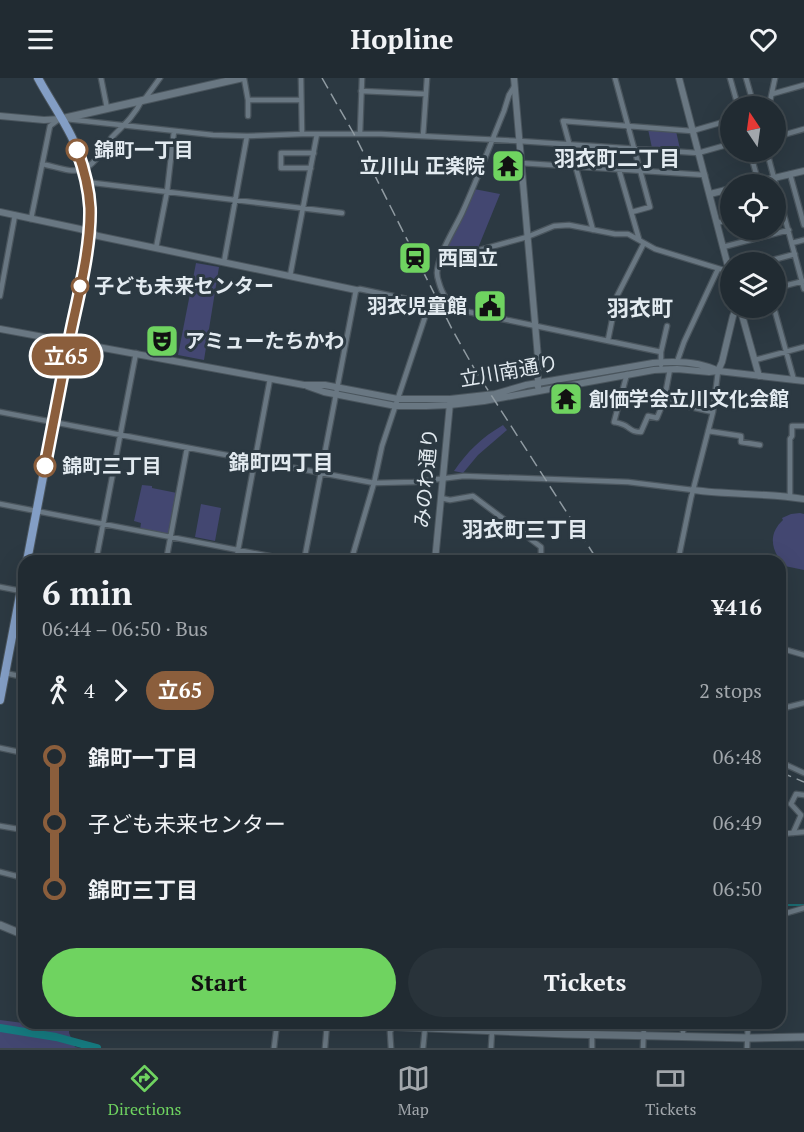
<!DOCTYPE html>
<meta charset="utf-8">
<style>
:root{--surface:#212b32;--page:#29333a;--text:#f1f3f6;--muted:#a2a7ac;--line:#3e474d;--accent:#6fd360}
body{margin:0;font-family:"PT Serif","Noto Sans JP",serif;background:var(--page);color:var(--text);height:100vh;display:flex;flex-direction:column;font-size:22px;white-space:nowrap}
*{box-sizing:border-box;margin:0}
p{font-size:20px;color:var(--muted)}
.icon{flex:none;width:33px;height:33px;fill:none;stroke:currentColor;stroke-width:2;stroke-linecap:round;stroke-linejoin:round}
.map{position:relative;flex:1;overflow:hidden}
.side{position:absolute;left:18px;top:477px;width:768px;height:474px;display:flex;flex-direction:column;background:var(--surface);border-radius:18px;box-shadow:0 6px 24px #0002,0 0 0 2px var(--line)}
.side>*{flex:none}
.badge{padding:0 12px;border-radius:20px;font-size:21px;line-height:39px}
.needle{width:39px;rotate:347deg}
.buttons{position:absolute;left:720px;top:18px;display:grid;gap:12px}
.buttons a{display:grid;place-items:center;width:66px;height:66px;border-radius:50%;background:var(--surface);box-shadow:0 6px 24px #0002,0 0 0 2px var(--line);font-size:30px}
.map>.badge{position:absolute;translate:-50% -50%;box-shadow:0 0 0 3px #fff}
.legs{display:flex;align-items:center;gap:9px;height:66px;padding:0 24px;font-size:20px}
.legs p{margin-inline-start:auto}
.overview{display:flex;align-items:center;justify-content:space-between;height:102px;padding:0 24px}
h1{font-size:33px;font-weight:700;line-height:45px}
.primary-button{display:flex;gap:12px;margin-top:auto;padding:12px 24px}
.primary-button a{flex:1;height:69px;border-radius:36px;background:var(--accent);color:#111;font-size:24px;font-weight:700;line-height:69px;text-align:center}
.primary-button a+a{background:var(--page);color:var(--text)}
ul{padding:0 24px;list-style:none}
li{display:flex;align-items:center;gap:21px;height:66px;font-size:22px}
li i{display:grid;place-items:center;width:9px;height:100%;margin:0 8px;background:currentColor}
li i::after{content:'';width:15px;height:15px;margin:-8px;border:4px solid;border-radius:50%;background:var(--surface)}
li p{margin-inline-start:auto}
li:first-child i{background:linear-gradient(#0000 50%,currentColor 0)}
li:last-child i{background:linear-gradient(currentColor 50%,#0000 0)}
header{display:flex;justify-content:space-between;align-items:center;height:78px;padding:0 24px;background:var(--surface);font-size:27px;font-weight:700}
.tab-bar{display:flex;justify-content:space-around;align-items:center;height:84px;border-top:2px solid var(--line);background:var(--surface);font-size:16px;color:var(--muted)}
.tab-bar a{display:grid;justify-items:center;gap:3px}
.tab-bar .selected{color:var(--accent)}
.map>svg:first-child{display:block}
.green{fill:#434771}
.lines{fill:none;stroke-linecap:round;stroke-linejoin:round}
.stream{stroke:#167b80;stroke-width:1.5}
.river{stroke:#167b80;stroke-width:8}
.minor-casing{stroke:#4a555d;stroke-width:7}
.tertiary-casing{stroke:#4a555d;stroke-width:8}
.secondary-casing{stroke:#4a555d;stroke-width:9}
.primary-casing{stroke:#4a555d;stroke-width:10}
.minor{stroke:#697782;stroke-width:4.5}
.tertiary{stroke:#697782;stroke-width:6}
.secondary{stroke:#697782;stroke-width:7}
.primary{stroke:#839ec5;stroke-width:8}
.rail{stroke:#909ba2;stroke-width:1.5;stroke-dasharray:12 6;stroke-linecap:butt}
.line-1-casing{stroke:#fff;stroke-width:14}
.line-1{stroke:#8b5e3c;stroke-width:9}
.stop-1-dot{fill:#fff;stroke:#8b5e3c;stroke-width:3}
.labels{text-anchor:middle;stroke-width:6;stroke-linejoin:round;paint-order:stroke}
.stop-label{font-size:20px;font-weight:bold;fill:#e2eaf0;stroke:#2c3942;text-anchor:start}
.poi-label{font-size:20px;font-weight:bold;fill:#e2eaf0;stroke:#2c3942;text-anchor:start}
.street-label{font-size:20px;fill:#e2eaf0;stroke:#2c3942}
.neighbourhood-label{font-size:21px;font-weight:bold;fill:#e2eaf0;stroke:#2c3942}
.quarter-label{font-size:22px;font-weight:bold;fill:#e2eaf0;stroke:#2c3942}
</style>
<header><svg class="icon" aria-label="menu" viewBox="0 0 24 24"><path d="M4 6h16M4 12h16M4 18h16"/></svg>Hopline<svg class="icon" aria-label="heart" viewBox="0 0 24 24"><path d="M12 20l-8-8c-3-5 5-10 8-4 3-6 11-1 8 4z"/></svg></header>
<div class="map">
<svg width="804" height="970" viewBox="0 0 804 970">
<rect width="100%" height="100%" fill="#2c3942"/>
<path class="green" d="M648,51L676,53L680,71L652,70Z
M474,111L500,116L478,170L443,180Z
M196,185L219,189L204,282L178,277Z
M503,347L507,352L478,377L463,395L454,393C468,373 481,360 503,347Z
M142,407L152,408V410L177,415L169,457L140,452L141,445L134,443Z
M201,426L221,430L215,463L195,459Z
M800,435L804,436V492L780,487V483H763L764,476L778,479C770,466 771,453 783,442L782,440L791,436Z
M0,942L69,951V955L75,969L80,970H0Z"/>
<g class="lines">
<path class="stream" d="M780,827H804"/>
<path class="river" d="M0,950L56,959L97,970"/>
<g class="minor-casing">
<path id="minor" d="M101,0L107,30
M244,0L248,22V38
M301,0L302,56
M615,0L650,129L632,134
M730,0L738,28
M746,0L754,28
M514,9L509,17L504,33C490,67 477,102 462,135C454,152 438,176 437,195C437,200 439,204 440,208C445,222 451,228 464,233L661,274
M361,13L426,16
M772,16L804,7
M144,22L160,0
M248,22H301
M769,28L775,0
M66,41L213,57L247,58L302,56H381L519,63L698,75L730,66
M360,56L362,0
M423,58L427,0
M776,59L804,51
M750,74L759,106
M767,74L804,211
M521,85L705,97
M42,86C54,88 72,96 84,91C96,86 104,69 112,59C123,48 135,37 142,22
M311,90H281V75H314
M619,92L639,161
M790,96L804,147
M87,105H94L342,135
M31,141L50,48L58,42
M717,145L730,141
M593,152L563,43L692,53L730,42
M792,165L804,162
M723,169L789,152
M156,170L167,114L174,53
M440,183L527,159L554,148L569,147L615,156H628L655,171L730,194
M224,184L247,58
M765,184L795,176
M290,198L317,56
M776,210L804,203
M0,218L15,137
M774,230L794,302
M608,262L617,218L644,165
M755,282L804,269
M677,284L684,264L718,191
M661,287V274L667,248
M627,296L614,344C618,345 623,346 626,348C632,352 633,354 641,354L648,338L657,340L664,323L670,291
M664,323L713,334
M0,334L374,405L414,404L464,398L628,404L693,412
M708,353L741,358V364L760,367
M790,419V361L792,358V348H804
M441,420L450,422L473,418L541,469V483
M0,426L295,483
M96,483L136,275
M166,483L187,370
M236,483L270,301
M304,483L356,212L360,211L421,224C425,227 426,231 426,236L382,368L374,405L351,483
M678,483L691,420L713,334L718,293
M0,509L21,513
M780,570L804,577
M5,595L24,599
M780,631L804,625
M0,670L24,675
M780,684L804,695
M0,748L24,752
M793,755L801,737L791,726L796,716L804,717
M780,756L804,754
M0,794L24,800
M780,837L804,830
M566,956V945
M592,957V970
M683,959V945
M274,970L277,945
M325,970L327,946
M391,970L390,954L393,948
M423,970L425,950
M491,970L492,953
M643,970L644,945
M747,970L748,945"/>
</g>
<g class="tertiary-casing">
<path id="tertiary" d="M514,0L538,280V309
M679,0L730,196
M0,38L44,42L61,41
M749,106L804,93
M710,116L730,111
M0,134L80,151L98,158L356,212
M740,230L759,298
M0,251L304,307H325L398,321H450L495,316L526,307L653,285C675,283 699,283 718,293
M718,293L722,284L733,238L735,234L740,230
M307,308L324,314L396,328H426L450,327L484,323L654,292L677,291L709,294L718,293L804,303
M693,412C730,417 767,415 804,421
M435,483L450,325"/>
</g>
<g class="secondary-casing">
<path id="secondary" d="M61,41L241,0
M0,847L24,857
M314,945L566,956L751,960L804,959"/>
</g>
<g class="primary-casing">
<path id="primary" d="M27,483C40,413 54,343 67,273C78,214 97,153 84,93C77,59 54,30 38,0
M0,622L24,496"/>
</g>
<use href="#minor" class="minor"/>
<use href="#tertiary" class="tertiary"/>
<use href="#secondary" class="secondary"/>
<use href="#primary" class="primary"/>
<path class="rail" d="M322,0L354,56L452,251L475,292L598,483
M780,694L804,704"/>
</g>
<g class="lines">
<g class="line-1-casing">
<path id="line-1" d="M45,388C54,343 62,298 71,253C79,215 91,169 90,130C89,110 84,91 77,72"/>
</g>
<use href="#line-1" class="line-1"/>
</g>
<defs>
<g id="temple-square" transform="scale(1.725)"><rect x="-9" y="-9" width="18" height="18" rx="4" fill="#6fd360" stroke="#2c3942"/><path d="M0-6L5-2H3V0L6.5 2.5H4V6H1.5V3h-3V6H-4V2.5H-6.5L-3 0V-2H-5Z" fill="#111"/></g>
<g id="station-square" transform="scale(1.725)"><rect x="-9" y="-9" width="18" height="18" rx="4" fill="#6fd360" stroke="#2c3942"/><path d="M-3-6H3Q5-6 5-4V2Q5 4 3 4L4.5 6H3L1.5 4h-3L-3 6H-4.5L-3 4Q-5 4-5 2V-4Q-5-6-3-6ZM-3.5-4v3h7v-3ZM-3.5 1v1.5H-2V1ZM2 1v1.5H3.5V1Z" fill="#111"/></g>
<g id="civic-square" transform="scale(1.725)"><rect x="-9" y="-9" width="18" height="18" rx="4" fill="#6fd360" stroke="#2c3942"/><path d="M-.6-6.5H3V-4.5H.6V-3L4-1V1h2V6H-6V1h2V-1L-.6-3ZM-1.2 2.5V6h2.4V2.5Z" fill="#111"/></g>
<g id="theatre-square" transform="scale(1.725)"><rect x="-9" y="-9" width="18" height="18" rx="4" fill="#6fd360" stroke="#2c3942"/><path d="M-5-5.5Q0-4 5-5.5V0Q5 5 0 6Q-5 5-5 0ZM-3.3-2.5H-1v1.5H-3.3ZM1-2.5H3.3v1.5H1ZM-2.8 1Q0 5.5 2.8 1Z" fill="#111"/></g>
</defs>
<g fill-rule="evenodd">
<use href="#temple-square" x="508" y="88"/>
<use href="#station-square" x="415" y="180"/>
<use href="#civic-square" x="490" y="228"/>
<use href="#theatre-square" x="162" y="263"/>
<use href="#temple-square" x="566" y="321"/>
</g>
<g class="stop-1-dot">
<circle cx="77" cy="72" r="10"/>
<circle cx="80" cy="208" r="8"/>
<circle cx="45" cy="388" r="10"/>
</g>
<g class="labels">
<g class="stop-label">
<text x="94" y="79">錦町一丁目</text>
<text x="94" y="215">子ども未来センター</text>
<text x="62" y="395">錦町三丁目</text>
</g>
<g class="poi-label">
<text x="485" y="95" text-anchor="end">立川山 正楽院</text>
<text x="438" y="187">西国立</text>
<text x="467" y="235" text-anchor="end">羽衣児童館</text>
<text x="185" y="270">アミューたちかわ</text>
<text x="589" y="328">創価学会立川文化会館</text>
</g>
<g class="street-label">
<text transform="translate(509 293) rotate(-10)" y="7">立川南通り</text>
<text transform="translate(426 400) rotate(-85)" y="7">みのわ通り</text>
</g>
<g class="neighbourhood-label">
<text x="617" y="88">羽衣町二丁目</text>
<text x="281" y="392">錦町四丁目</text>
<text x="525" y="459">羽衣町三丁目</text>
</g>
<g class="quarter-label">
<text x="640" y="238">羽衣町</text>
</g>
</g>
</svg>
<div class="buttons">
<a><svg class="needle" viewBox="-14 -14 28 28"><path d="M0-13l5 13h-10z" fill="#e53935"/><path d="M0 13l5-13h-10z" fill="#a2a7ac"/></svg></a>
<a><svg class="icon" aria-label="locate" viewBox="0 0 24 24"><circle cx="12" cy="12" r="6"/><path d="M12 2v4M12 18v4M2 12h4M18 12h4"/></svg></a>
<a><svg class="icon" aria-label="layers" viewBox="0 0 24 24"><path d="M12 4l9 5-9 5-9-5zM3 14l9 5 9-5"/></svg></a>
</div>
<b class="badge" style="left:66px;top:278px;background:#8b5e3c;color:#fff">立65</b>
<section class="side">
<div class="overview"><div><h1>6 min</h1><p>06:44 – 06:50 · Bus</p></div><b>¥416</b></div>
<div class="legs"><svg class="icon" aria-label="walk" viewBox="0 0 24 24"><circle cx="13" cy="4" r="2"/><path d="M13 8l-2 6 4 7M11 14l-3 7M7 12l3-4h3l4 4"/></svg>4<svg class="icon" aria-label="forward" viewBox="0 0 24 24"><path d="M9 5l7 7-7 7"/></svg><b class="badge" style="background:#8b5e3c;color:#fff">立65</b><p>2 stops</p></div>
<ul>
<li><i style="color:#8b5e3c"></i><b>錦町一丁目</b><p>06:48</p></li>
<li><i style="color:#8b5e3c"></i><span>子ども未来センター</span><p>06:49</p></li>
<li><i style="color:#8b5e3c"></i><b>錦町三丁目</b><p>06:50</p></li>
</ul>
<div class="primary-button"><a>Start</a><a>Tickets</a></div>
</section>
</div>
<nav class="tab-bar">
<a class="selected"><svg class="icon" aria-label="directions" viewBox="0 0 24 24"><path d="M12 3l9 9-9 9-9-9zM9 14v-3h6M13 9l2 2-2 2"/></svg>Directions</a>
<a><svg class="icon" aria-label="map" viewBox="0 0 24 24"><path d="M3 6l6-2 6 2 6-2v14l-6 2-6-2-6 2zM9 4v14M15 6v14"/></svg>Map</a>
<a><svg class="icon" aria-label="tickets" viewBox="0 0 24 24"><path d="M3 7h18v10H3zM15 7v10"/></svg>Tickets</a>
</nav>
